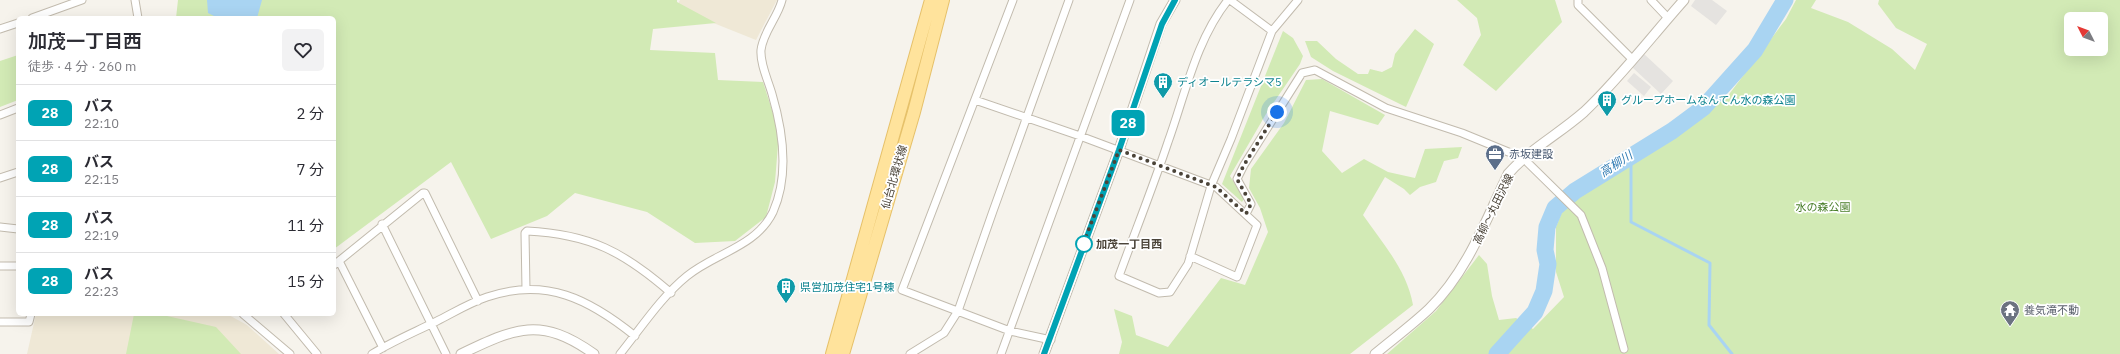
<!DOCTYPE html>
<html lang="ja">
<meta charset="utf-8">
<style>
:root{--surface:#fff;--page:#f2f2f3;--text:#2b2b33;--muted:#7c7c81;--line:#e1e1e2}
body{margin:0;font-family:"IBM Plex Sans","Noto Sans JP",sans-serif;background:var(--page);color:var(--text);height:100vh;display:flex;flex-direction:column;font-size:15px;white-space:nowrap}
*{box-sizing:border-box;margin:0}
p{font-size:13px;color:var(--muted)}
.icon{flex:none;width:22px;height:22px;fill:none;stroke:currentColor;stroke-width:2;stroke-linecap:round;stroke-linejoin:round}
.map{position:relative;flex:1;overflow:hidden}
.drawer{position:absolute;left:16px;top:16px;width:320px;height:300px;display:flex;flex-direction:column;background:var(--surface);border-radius:6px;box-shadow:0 4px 16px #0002}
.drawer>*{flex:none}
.badge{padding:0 8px;border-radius:6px;font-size:14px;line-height:26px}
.needle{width:26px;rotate:312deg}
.buttons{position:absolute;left:2064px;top:12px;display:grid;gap:8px}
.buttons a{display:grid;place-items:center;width:44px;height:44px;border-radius:6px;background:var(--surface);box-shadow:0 4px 16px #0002;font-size:20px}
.you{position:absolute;width:20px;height:20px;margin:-10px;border:3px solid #fff;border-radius:50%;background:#1a73e8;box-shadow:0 0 0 6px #1a73e833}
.map>.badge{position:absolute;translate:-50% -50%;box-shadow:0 0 0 2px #fff}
.round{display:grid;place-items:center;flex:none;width:42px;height:42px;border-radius:6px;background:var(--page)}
.headline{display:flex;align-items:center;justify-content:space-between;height:68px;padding:0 12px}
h1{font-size:19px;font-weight:600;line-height:30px}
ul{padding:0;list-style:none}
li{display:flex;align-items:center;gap:12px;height:56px;padding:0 12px;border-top:1px solid var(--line)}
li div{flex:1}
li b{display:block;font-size:15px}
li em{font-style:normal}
li .badge{min-width:44px;font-weight:700;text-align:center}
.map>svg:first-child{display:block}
.education{fill:#efe8d6}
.green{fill:#d2eab5;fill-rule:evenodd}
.parking{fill:#e5e3e0}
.water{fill:#a9d4f2}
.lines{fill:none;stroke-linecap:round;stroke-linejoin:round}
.stream{stroke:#a9d4f2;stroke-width:3}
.river{stroke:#a9d4f2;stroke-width:17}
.minor-casing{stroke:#c2bbae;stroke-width:9}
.tertiary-casing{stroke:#c2bbae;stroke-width:11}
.primary-casing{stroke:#e6c16a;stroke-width:14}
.minor{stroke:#fff;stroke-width:7}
.tertiary{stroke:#fff;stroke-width:9}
.primary{stroke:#ffe39c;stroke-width:12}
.line-casing{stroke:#fff;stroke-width:9}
.line{stroke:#00a3b4;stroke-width:6}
.walk{stroke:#4b4439;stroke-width:4;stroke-dasharray:0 7.2}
.stop-dot{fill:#fff;stroke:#00a3b4;stroke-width:2}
.labels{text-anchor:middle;stroke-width:3.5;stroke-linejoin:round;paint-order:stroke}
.culture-label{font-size:11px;fill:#0d838f;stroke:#fff;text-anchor:start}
.service-label{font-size:11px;fill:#4e5e75;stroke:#fff;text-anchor:start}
.street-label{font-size:11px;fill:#4b4439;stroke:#fff}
.park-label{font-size:11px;fill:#4a7f2a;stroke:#fff}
.stop-label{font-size:11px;font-weight:bold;fill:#4b4439;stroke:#fff;text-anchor:start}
.worship-label{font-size:11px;fill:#5b616d;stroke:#fff;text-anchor:start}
.water-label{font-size:12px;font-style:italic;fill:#2e7ab2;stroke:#fff}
</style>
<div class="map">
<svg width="2120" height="354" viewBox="0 0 2120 354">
<rect width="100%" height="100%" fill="#f6f3ec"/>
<path class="education" d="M680,0H777L756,40L676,8Z
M36,314H227L247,325L279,354H27Z"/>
<path class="green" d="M178,0H677V2L716,23L653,29L650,50L715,53L718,80L763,82L779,132L775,182L766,217L735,241L695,243L647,212L575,193L547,216L491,239L451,162L334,249V18H176Z
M1457,0H1555L1562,22L1496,91L1463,65L1481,35L1477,18Z
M1796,0H1816L1811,8L1848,22L1892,49L1915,70L1927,44L1896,28L1878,4L1879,0H2120V354H1387L1436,311L1479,255L1487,264L1492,296L1499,320L1516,318L1533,329L1564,297L1556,272V227L1562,212L1576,198L1631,165L1727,97L1786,19ZM2071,19H2101V49H2071Z
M1415,29L1434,44L1406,107L1333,71L1311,57L1305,41H1317L1336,59L1358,74H1368L1370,69L1382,72L1392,67L1395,54Z
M1283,31L1293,38L1303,56L1300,64L1266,114L1230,176L1244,199L1242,202L1222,184Z
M18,55V100L0,107V61Z
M1322,79L1385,115L1378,125L1330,111L1322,151L1342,173L1364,159L1388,172L1415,178L1425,149L1462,147L1458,158L1444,161L1436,182L1420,187L1410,195L1404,189L1385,177L1363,215C1383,244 1407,270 1413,305L1350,354H1119L1122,342L1114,309L1132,316L1136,335L1168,347L1221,278L1245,285L1268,232L1260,208L1249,188L1251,169L1284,123L1306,80Z
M134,314H158L216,327L241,354H126Z"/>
<path class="parking" d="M1695,0H1712L1727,11L1716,25L1691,6Z
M1644,54L1673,81L1661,94L1632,67Z
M1634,73L1651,87L1644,96L1627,81Z"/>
<path class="water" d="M207,0H262L257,18H218L208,13Z"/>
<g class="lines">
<path class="stream" d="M1631,156V222L1710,263L1709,325L1732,354"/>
<path class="river" d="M1497,354L1535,312L1544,291L1548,264L1545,250L1547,227L1555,208L1575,191L1672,131L1703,108L1755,50L1785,0"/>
<g class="minor-casing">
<path id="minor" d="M135,0L138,18
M1013,0L902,290L1010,331L1051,340
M1228,0C1196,40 1185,95 1168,142C1153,187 1135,232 1119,276L1159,293L1170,292L1188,264L1211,186L1231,139L1272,31L1298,0
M1230,0L1272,31
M1578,0V5L1632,59
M1651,0L1668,18
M32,18L82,0
M0,29L18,23
M975,100L1080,136L1216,187L1257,225L1237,277L1190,256
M0,115L18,108
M0,178L18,172
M1246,214L1251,204L1237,179L1244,165L1302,73L1315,70L1386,108L1462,133L1523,158L1581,215L1602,268L1624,349
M382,224L446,354
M0,227L18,229
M339,261L383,348
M334,265L423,193H425L478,301
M0,266H18
M526,289L525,233L527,231C590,234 624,252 671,293
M243,314L290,354
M284,314L317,354
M0,322H29L31,314
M372,354C393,341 415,332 437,321C453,313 469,303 487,297C546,277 589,299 635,336
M620,354C641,328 661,297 687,276C715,253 756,247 773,212C790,174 783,131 772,94C768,80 760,64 761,50C763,32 778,17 782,0
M910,354L944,333L958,311L993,211L1069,0
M1001,354L1130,0"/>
</g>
<g class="tertiary-casing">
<path id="tertiary" d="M461,354C515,328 541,316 594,354
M1044,354L1119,150L1161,24L1175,0
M1375,354C1393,339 1412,325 1429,309C1467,272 1486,220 1508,174C1530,149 1559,134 1584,112C1620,78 1651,37 1684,0"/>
</g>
<g class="primary-casing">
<path id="primary" d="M832,354L931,0
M843,354L914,112L943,0"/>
</g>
<use href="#minor" class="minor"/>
<use href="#tertiary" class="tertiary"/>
<use href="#primary" class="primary"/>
</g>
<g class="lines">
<g class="line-casing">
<path id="line" d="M1044,354L1119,150L1162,24L1175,0"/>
</g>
<use href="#line" class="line"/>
<path class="walk" d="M1084,244L1081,250L1119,150L1216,187L1246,214L1251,204L1237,179L1244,165L1277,112"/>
</g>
<defs>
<g id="building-pin" transform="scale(1)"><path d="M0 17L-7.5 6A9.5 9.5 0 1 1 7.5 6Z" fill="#0f9aa8" stroke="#fff"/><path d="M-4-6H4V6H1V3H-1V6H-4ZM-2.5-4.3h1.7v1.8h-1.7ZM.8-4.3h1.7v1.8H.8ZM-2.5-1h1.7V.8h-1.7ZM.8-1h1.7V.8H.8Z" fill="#fff"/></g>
<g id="office-pin" transform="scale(1)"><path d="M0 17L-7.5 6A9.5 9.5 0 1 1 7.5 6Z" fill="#5c6f8a" stroke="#fff"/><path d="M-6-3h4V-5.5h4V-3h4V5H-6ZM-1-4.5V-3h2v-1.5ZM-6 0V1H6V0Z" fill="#fff"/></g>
<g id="temple-pin" transform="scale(1)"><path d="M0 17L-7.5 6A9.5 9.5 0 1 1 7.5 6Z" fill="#6b7280" stroke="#fff"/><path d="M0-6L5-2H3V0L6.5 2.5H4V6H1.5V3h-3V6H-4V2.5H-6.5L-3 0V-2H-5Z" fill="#fff"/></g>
</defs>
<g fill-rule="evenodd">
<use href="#building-pin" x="1163" y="82"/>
<use href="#building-pin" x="1607" y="100"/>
<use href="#office-pin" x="1495" y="154"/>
<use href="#building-pin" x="786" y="287"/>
<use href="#temple-pin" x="2010" y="310"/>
</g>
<circle class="stop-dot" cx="1084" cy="244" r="8"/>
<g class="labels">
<g class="culture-label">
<text x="1177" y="86">ディオールテラシマ5</text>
<text x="1621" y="104">グループホームなんてん水の森公園</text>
<text x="800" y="291">県営加茂住宅1号棟</text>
</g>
<g class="service-label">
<text x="1509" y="158">赤坂建設</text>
</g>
<g class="street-label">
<text transform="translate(894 177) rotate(-74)" y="4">仙台北環状線</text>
<text transform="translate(1493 209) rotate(-64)" y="4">高柳～丸田沢線</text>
</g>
<g class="park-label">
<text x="1823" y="211">水の森公園</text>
</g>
<g class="stop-label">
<text x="1096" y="248">加茂一丁目西</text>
</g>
<g class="worship-label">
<text x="2024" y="314">養気滝不動</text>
</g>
<g class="water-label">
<text transform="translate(1616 164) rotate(-33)" y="4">高柳川</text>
</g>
</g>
</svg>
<div class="buttons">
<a><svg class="needle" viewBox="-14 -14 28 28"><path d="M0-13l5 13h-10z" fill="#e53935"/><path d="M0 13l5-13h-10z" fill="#7c7c81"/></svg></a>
</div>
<div class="you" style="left:1277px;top:112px"></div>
<b class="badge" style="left:1128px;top:123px;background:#00a3b4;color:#fff">28</b>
<section class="drawer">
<div class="headline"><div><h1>加茂一丁目西</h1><p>徒歩 · 4 分 · 260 m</p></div><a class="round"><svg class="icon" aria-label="heart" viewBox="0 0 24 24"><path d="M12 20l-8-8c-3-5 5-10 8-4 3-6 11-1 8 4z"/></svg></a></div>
<ul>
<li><span class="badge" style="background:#00a3b4;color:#fff">28</span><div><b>バス</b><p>22:10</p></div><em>2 分</em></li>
<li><span class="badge" style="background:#00a3b4;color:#fff">28</span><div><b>バス</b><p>22:15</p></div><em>7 分</em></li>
<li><span class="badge" style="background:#00a3b4;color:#fff">28</span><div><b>バス</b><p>22:19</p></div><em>11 分</em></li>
<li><span class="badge" style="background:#00a3b4;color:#fff">28</span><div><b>バス</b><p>22:23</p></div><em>15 分</em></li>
</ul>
</section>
</div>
